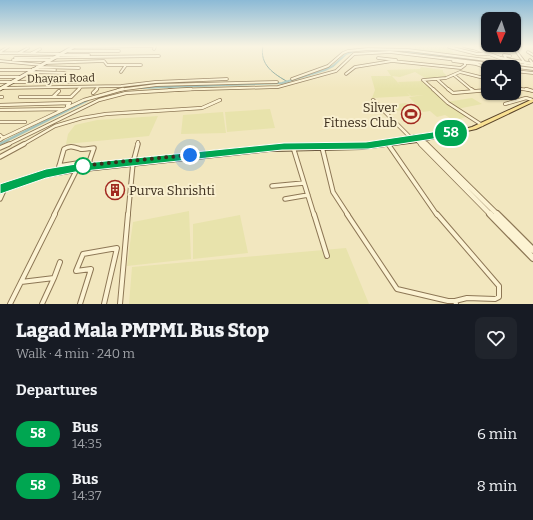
<!DOCTYPE html>
<meta charset="utf-8">
<style>
:root{--surface:#171b24;--page:#20242c;--text:#f1f3f6;--muted:#9ea1a6}
body{margin:0;font-family:Bitter,serif;background:var(--page);color:var(--text);height:100vh;display:flex;flex-direction:column;font-size:15px;white-space:nowrap}
*{box-sizing:border-box;margin:0}
p{font-size:13px;color:var(--muted)}
.icon{flex:none;width:22px;height:22px;fill:none;stroke:currentColor;stroke-width:2;stroke-linecap:round;stroke-linejoin:round}
.map{position:relative;height:304px;overflow:hidden}
.details{display:flex;flex-direction:column;background:var(--surface);flex:1}
.details>*{flex:none}
.badge{padding:0 8px;border-radius:13px;font-size:14px;line-height:26px}
.needle{width:26px;rotate:183deg}
.buttons{position:absolute;left:481px;top:12px;display:grid;gap:8px}
.buttons a{display:grid;place-items:center;width:40px;height:40px;border-radius:8px;background:var(--surface);box-shadow:0 1px 3px #0004;font-size:20px}
.you{position:absolute;width:20px;height:20px;margin:-10px;border:3px solid #fff;border-radius:50%;background:#1a73e8;box-shadow:0 0 0 6px #1a73e833}
.map>.badge{position:absolute;translate:-50% -50%;box-shadow:0 0 0 2px #fff}
h2{padding:0 16px;font-size:15px;line-height:36px}
.round{display:grid;place-items:center;flex:none;width:42px;height:42px;border-radius:8px;background:var(--page)}
.headline{display:flex;align-items:center;justify-content:space-between;height:68px;padding:0 16px}
h1{font-size:19px;font-weight:800;line-height:30px}
ul{padding:0;list-style:none}
li{display:flex;align-items:center;gap:12px;height:52px;padding:0 16px}
li div{flex:1}
li b{display:block;font-size:15px}
li em{font-style:normal}
li .badge{min-width:44px;font-weight:700;text-align:center}
.map>svg:first-child{display:block}
.farmland{fill:#e8e3ac}
.lines{fill:none;stroke-linecap:round;stroke-linejoin:round}
.stream{stroke:#69928b;stroke-width:1}
.canal-far1{stroke:#a3c3bc;stroke-width:2}
.canal{stroke:#a3c3bc;stroke-width:2.5}
.minor-far3-casing{stroke:#8d7756;stroke-width:3.5}
.minor-far2-casing{stroke:#8d7756;stroke-width:4}
.minor-far1-casing{stroke:#8d7756;stroke-width:5.5}
.minor-casing{stroke:#8d7756;stroke-width:6}
.tertiary-far3-casing{stroke:#8d7756;stroke-width:4}
.tertiary-far2-casing{stroke:#8d7756;stroke-width:5}
.tertiary-far1-casing{stroke:#8d7756;stroke-width:6}
.tertiary-casing{stroke:#8d7756;stroke-width:8}
.secondary-casing{stroke:#6e5839;stroke-width:4.5}
.primary-casing{stroke:#5a442b;stroke-width:2}
.minor-far3{stroke:#fcf3d3;stroke-width:2}
.minor-far2{stroke:#fcf3d3;stroke-width:2.5}
.minor-far1{stroke:#fcf3d3;stroke-width:3.5}
.minor{stroke:#fcf3d3;stroke-width:4}
.tertiary-far3{stroke:#fcf3d3;stroke-width:2.5}
.tertiary-far2{stroke:#fcf3d3;stroke-width:3.5}
.tertiary-far1{stroke:#fcf3d3;stroke-width:4.5}
.tertiary{stroke:#fcf3d3;stroke-width:5.5}
.secondary{stroke:#fcf3d3;stroke-width:3}
.primary{fill:#f9e193;fill-rule:evenodd}
.line{fill:#00a651;stroke:#fff}
.walk{stroke:#3b2d1c;stroke-width:4;stroke-dasharray:0 7.2}
.stop-dot{fill:#fff;stroke:#00a651;stroke-width:2}
.labels{text-anchor:middle;stroke-width:4;stroke-linejoin:round;paint-order:stroke}
.far-street-label{font-size:11px;fill:#3b2d1c;stroke:#f9f0d0}
.poi-label{font-size:13px;fill:#3b2d1c;stroke:#f9f0d0;text-anchor:end}
</style>
<div class="map">
<svg width="533" height="304" viewBox="0 0 533 304">
<rect width="100%" height="100%" fill="#f2e7bf"/>
<path class="farmland" d="M412,46H447L450,48L454,54L417,50Z
M421,67L443,70V72L447,76L427,79L415,72L400,77L392,76L410,96L372,98L375,90L371,76H391L387,70L420,69Z
M423,81L446,102L472,98L482,104L457,109L468,116L455,121L445,115L437,117L430,111L423,112L409,97L425,95L411,96L403,89L398,82Z
M406,103L411,109L388,112L382,106Z
M270,109L275,128L227,132L225,112Z
M223,112L226,133L181,134L183,115Z
M158,116L149,136L66,144L68,134L75,125L97,120Z
M189,211L191,259L127,266L133,222Z
M240,215L248,253L193,259V224Z
M346,248L369,304H129L132,267Z"/>
<g class="lines">
<path class="stream" d="M263,46C259,65 274,74 288,82"/>
<path class="canal-far1" d="M394,50L509,64
M138,88L282,83L325,70L333,66L346,54L354,51"/>
<path class="canal" d="M0,144L88,100"/>
<g class="minor-far3-casing">
<path id="minor-far3" d="M464,46L472,48
M508,46L513,49
M74,47L153,46L155,47L154,49
M449,47L477,54H487
M475,48L503,46
M67,51H119
M516,51L525,63
M0,52L8,47
M528,52L533,55
M0,53L61,54
M19,53L28,48
M32,53L40,49
M59,55H89
M15,58L159,56
M378,58L396,60
M13,60H50
M507,60L504,55L510,56
M530,60L533,64
M0,61L42,65
M453,61L476,64L488,68
M45,63L104,61L107,65H141
M37,67L79,68
M33,69L55,70
M0,70H31
M514,71L533,73
M29,72L65,73
M121,72L126,65
M346,74L355,67L392,61L461,68L465,65V63L469,62
M454,75L472,90
M0,77H20
M292,79L328,66L343,53L348,51L368,49L408,50L533,66
M31,80L63,79
M423,80L434,90
M423,80L446,78L460,72L488,79
M438,80L449,90
M0,82H76
M514,84L520,88
M1,88L121,86L155,82L227,79
M514,88L529,90
M78,90L81,87
M96,90L98,87
M118,90L157,85L277,82
M169,90L278,87L336,71L354,54L390,52L533,69"/>
</g>
<g class="minor-far2-casing">
<path id="minor-far2" d="M433,89L448,103L482,125
M448,89L453,93L488,90
M471,89L474,91
M526,89L533,91
M482,90L491,96
M93,93L97,89
M0,97H2
M20,97H71L79,89
M53,97L59,91
M373,100L411,138
M505,104L526,98L533,100
M0,105L70,103L67,106
M0,110L62,109
M0,122H25
M0,135L3,138L0,140
M3,138L84,100L123,89
M7,145L99,100L126,93L191,89
M22,145L55,126L82,118L106,114L202,108L220,100
M137,145L138,142"/>
</g>
<g class="minor-far1-casing">
<path id="minor-far1" d="M388,144L437,215
M293,147L314,215
M322,147L333,192L348,215
M0,148L9,144
M0,157L24,144
M59,166L90,161
M58,170L64,149C70,145 74,147 80,149C84,150 90,148 94,148L88,165
M272,186L304,183
M0,199L5,188
M285,199L308,195
M54,215L77,169
M128,215L133,163L138,144"/>
</g>
<g class="minor-casing">
<path id="minor" d="M314,214L327,256
M347,214L397,289L448,301H455
M437,214L499,286V297L495,299L467,298L455,301L456,304
M54,278L60,262
M21,282L54,278L42,304
M10,304L55,214
M80,304L91,269L76,271L83,254L117,248L104,304
M120,304L128,214"/>
</g>
<g class="tertiary-far3-casing">
<path id="tertiary-far3" d="M469,46L500,58L533,64"/>
</g>
<g class="tertiary-far2-casing">
<path id="tertiary-far2" d="M414,137L422,145
M419,137L427,145"/>
</g>
<g class="tertiary-far1-casing">
<path id="tertiary-far1" d="M421,144L491,215
M426,144L498,215"/>
</g>
<g class="tertiary-casing">
<path id="tertiary" d="M490,214L533,258
M497,214L533,250"/>
</g>
<g class="secondary-casing">
<path id="secondary" d="M0,89L75,46"/>
</g>
<g class="primary-casing">
<path id="primary" d="M533,99V102L476,129L449,135L417,142L362,149L269,151L75,172L45,177L0,192V188L45,173L75,168L269,147L362,145L417,138L449,133L472,127Z"/>
</g>
<use href="#minor-far3" class="minor-far3"/>
<use href="#minor-far2" class="minor-far2"/>
<use href="#minor-far1" class="minor-far1"/>
<use href="#minor" class="minor"/>
<use href="#tertiary-far3" class="tertiary-far3"/>
<use href="#tertiary-far2" class="tertiary-far2"/>
<use href="#tertiary-far1" class="tertiary-far1"/>
<use href="#tertiary" class="tertiary"/>
<use href="#secondary" class="secondary"/>
<use href="#primary" class="primary"/>
</g>
<linearGradient id="sky" x2="0" y2="1"><stop stop-color="#8cbad6"/><stop offset="0.52" stop-color="#f9f4e2"/><stop offset="1" stop-color="#f9f4e2" stop-opacity="0"/></linearGradient>
<rect width="533" height="89" fill="url(#sky)"/>
<path class="line" d="M446,130L455,132L433,139L368,149L282,150L75,172L46,178L0,194V184L46,169L76,164L284,143L366,142Z"/>
<g class="lines">
<path class="walk" d="M83,166H78L190,155"/>
</g>
<defs>
<g id="stadium-ring" transform="scale(1)"><circle r="9.5" fill="#f9f0d0" stroke="#a12920" stroke-width="1.5"/><path d="M0-5a6.5 5 0 1 0 0 10a6.5 5 0 1 0 0-10ZM-3.5-1.8h7v3.6h-7Z" fill="#a12920"/></g>
<g id="building-ring" transform="scale(1)"><circle r="9.5" fill="#f9f0d0" stroke="#a12920" stroke-width="1.5"/><path d="M-4-6H4V6H1V3H-1V6H-4ZM-2.5-4.3h1.7v1.8h-1.7ZM.8-4.3h1.7v1.8H.8ZM-2.5-1h1.7V.8h-1.7ZM.8-1h1.7V.8H.8Z" fill="#a12920"/></g>
</defs>
<g fill-rule="evenodd">
<use href="#stadium-ring" x="411" y="114"/>
<use href="#building-ring" x="115" y="190"/>
</g>
<circle class="stop-dot" cx="83" cy="166" r="8"/>
<g class="labels">
<g class="far-street-label">
<text transform="translate(61 78) rotate(-1)" y="4">Dhayari Road</text>
</g>
<g class="poi-label">
<text x="397" y="112">Silver<tspan x="397" dy="15">Fitness Club</tspan></text>
<text x="129" y="195" text-anchor="start">Purva Shrishti</text>
</g>
</g>
</svg>
<div class="buttons">
<a><svg class="needle" viewBox="-14 -14 28 28"><path d="M0-13l5 13h-10z" fill="#e53935"/><path d="M0 13l5-13h-10z" fill="#9ea1a6"/></svg></a>
<a><svg class="icon" aria-label="locate" viewBox="0 0 24 24"><circle cx="12" cy="12" r="6"/><path d="M12 2v4M12 18v4M2 12h4M18 12h4"/></svg></a>
</div>
<div class="you" style="left:190px;top:155px"></div>
<b class="badge" style="left:451px;top:133px;background:#00a651;color:#fff">58</b>
</div>
<section class="details">
<div class="headline"><div><h1>Lagad Mala PMPML Bus Stop</h1><p>Walk · 4 min · 240 m</p></div><a class="round"><svg class="icon" aria-label="heart" viewBox="0 0 24 24"><path d="M12 20l-8-8c-3-5 5-10 8-4 3-6 11-1 8 4z"/></svg></a></div>
<h2>Departures</h2>
<ul>
<li><span class="badge" style="background:#00a651;color:#fff">58</span><div><b>Bus</b><p>14:35</p></div><em>6 min</em></li>
<li><span class="badge" style="background:#00a651;color:#fff">58</span><div><b>Bus</b><p>14:37</p></div><em>8 min</em></li>
</ul>
</section>
